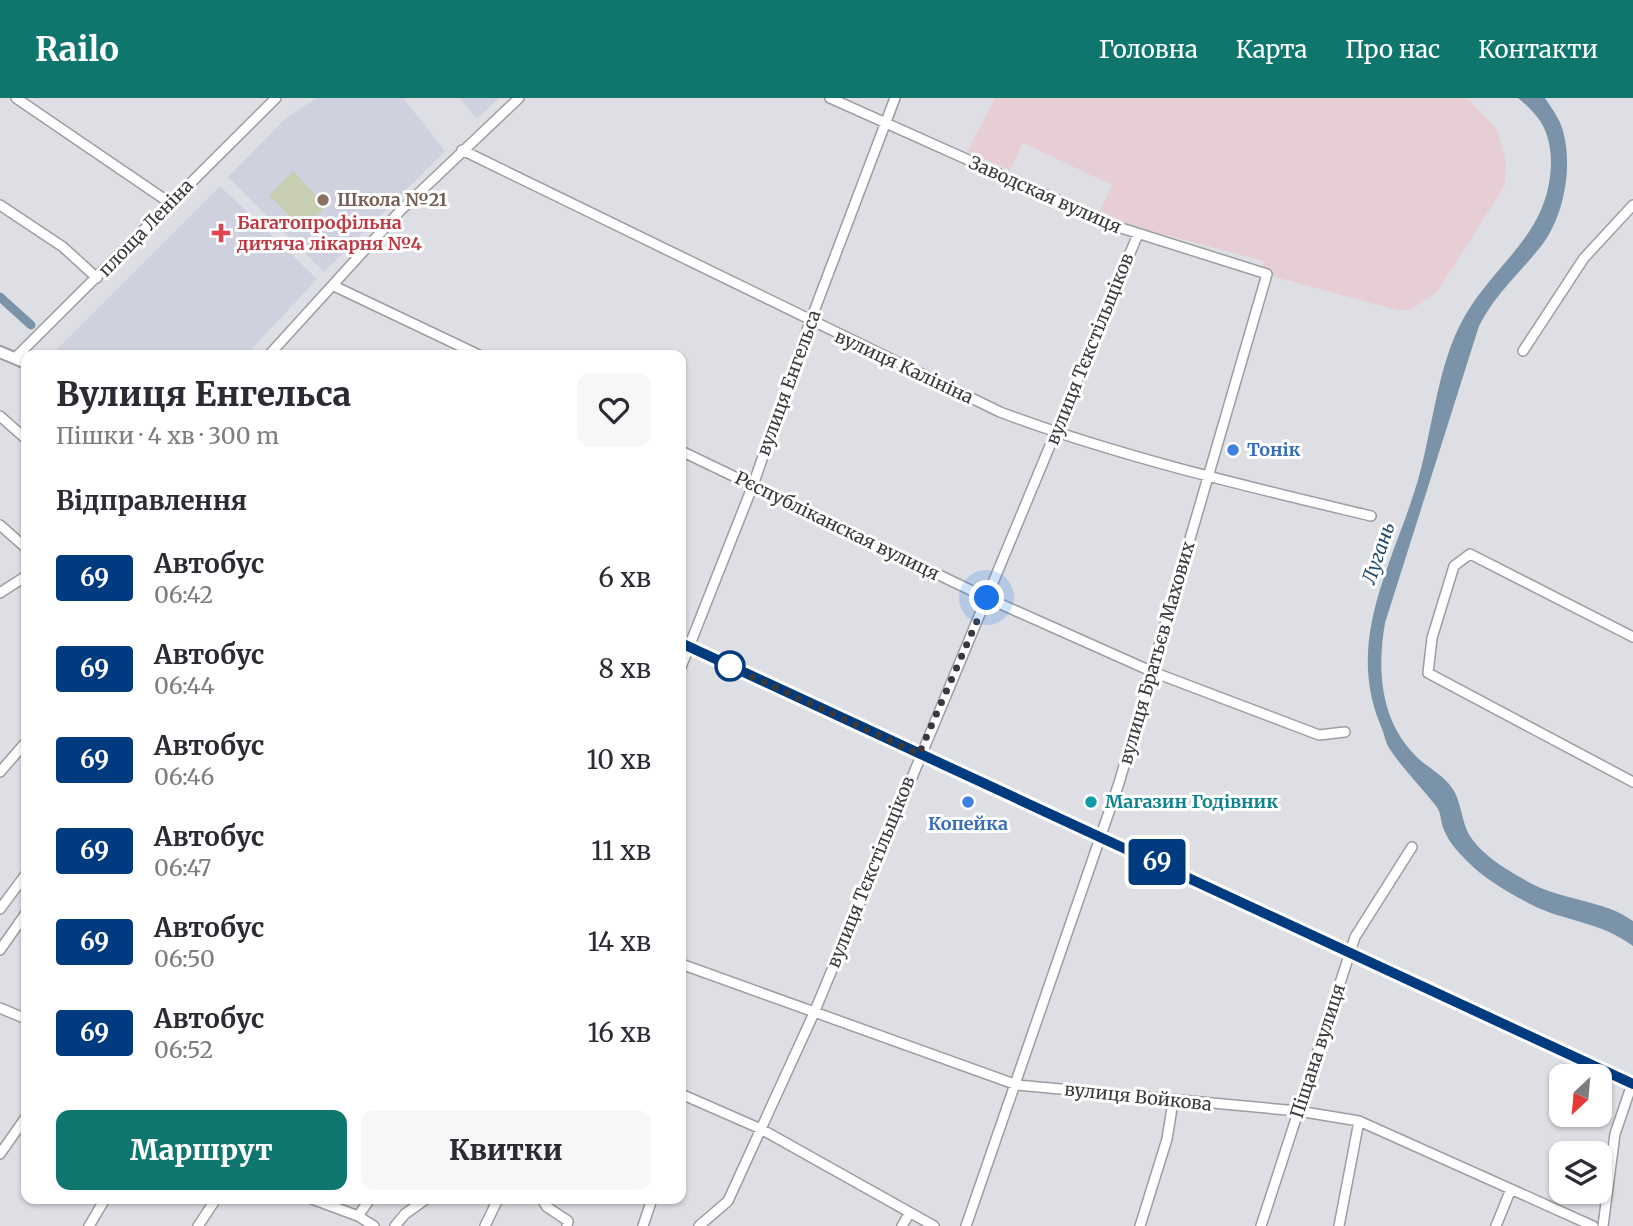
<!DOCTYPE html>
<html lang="uk">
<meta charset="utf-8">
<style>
:root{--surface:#fff;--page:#f7f7f7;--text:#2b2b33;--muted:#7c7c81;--accent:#0f766e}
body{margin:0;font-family:Merriweather,serif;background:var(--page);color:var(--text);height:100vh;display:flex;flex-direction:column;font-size:26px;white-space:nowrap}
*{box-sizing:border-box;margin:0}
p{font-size:23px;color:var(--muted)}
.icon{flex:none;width:38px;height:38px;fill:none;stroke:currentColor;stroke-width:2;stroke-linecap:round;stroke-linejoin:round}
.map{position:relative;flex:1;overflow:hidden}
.panel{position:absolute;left:21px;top:252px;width:665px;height:854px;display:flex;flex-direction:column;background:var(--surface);border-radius:14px;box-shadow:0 2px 5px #0004}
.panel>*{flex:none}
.badge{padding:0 14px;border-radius:5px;font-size:24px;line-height:46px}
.needle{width:46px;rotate:206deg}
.buttons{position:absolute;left:1549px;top:966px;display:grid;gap:14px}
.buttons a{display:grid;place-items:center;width:63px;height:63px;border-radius:14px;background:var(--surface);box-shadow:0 2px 5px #0004;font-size:35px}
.you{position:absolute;width:35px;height:35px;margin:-18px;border:5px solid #fff;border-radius:50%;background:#1a73e8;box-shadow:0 0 0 10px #1a73e833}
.map>.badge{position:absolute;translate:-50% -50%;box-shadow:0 0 0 4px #fff}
h2{padding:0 35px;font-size:26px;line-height:63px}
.round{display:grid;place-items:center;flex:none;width:74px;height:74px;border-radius:14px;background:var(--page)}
.head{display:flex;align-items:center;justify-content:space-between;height:119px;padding:0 35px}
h1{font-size:33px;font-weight:800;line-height:52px}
.action{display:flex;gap:14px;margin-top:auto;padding:14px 35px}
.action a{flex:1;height:80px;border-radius:14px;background:var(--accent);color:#fff;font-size:28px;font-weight:800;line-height:80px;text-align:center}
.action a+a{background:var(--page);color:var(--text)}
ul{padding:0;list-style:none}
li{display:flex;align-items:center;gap:21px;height:91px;padding:0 35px}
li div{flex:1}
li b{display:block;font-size:26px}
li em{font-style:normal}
li .badge{min-width:77px;font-weight:700;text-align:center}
header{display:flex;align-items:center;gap:42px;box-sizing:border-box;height:98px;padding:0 35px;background:var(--accent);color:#fff}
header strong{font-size:33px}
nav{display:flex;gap:38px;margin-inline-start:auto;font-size:24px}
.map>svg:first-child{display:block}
.industrial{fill:#e7ced5}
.built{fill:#cfd2de}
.green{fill:#c7ceb2}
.water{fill:#7b93a8}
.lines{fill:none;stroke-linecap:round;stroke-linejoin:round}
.canal{stroke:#7b93a8;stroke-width:9}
.minor-casing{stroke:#9c9da2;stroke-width:12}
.tertiary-casing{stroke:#9c9da2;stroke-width:14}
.minor{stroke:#fff;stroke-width:9}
.tertiary{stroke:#fff;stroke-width:10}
.line-casing{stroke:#fff;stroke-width:16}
.line{stroke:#003b80;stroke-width:10}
.walk{stroke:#39393b;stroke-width:7;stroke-dasharray:0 12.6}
.education-dot{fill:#8d6e63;stroke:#fff;stroke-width:2.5}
.health-dot{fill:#e0444e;stroke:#fff;stroke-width:2.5}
.shop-dot{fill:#3f7fe0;stroke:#fff;stroke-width:2.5}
.stop-dot{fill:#fff;stroke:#003b80;stroke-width:3.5}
.culture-dot{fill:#0f9aa8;stroke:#fff;stroke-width:2.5}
.labels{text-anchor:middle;stroke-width:6;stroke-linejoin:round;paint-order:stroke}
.street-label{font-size:18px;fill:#39393b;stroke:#fff}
.education-label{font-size:18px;font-weight:bold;fill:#785e54;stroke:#fff;text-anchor:start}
.health-label{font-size:18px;font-weight:bold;fill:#be3a42;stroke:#fff;text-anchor:start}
.shop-label{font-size:18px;font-weight:bold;fill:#366cbe;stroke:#fff;text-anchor:start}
.culture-label{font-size:18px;font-weight:bold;fill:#0d838f;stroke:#fff;text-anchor:start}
.water-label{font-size:19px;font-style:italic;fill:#234b6c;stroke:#fff}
</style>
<header>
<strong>Railo</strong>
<nav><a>Головна</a><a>Карта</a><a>Про нас</a><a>Контакти</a></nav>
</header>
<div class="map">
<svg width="1633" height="1128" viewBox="0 0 1633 1128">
<rect width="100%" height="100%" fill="#dedfe4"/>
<path class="industrial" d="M995,0H1467L1497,31L1506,64L1505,87L1438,193L1412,211L1400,213L1272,178L1274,171L1263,169L1264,163L1128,127L1100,113L1112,87L1023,45L1010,72L967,53Z"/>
<path class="built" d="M316,0H403L445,53L324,174L228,79L285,21Z
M459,0H499L477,20Z
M220,88L317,181L246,257H67L56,252Z"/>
<path class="green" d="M293,73L326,108L302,131L269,97Z"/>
<path class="water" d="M1518,0H1545C1552,11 1560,21 1563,33C1573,69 1564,118 1542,147C1520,175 1495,196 1479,228L1385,525C1377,570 1380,620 1413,655C1424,668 1443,676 1452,690C1460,701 1461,717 1466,730C1474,752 1505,771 1525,782C1560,803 1603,801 1633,823V848C1598,823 1572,825 1536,809C1512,797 1484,781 1466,762C1457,753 1449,744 1444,732C1440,724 1442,715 1436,708C1421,689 1403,671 1389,650C1385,643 1384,634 1380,626C1345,540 1394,464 1418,382C1432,333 1437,274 1459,229C1490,165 1551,140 1551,62C1550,33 1540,18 1518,0Z"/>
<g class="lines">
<path class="canal" d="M0,199L31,227"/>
<g class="minor-casing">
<path id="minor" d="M16,0L170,105
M830,0L1118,129L1267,176L1119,685L966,1128
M462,52L1000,314C1120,359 1246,388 1371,418
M0,107L63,149L97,180
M334,188L479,257
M1523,253L1584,160L1633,107
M269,257L401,112L519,0
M15,260L276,0
M0,318L26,341
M681,353L987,500L1153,574L1319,637L1345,634
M0,427L26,450
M0,495L26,478
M1633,539L1470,456L1454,468L1432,540L1428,575L1633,684
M681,569L753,387L810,224L895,0
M0,674L26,644
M0,811L26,776
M0,852L26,815
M681,866L1017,987L1298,1013L1359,1023L1593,1128
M0,910L26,921
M681,996L761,1031L934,1128
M0,1056L26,1019
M312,1101L358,1118L374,1128
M542,1101L547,1109L568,1123L567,1128
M358,1118L370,1101
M89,1128L105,1101
M198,1128L216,1101
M395,1128L405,1116L426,1101
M485,1128L498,1101
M643,1128L652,1101
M699,1128L728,1103L814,915L1138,136
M902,1128L909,1116
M1140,1128L1167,1041L1173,1004
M1261,1128L1355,839L1412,749
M1339,1128L1359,1023
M1496,1128L1511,1091
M1603,1128L1615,1036L1632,986"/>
</g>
<g class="tertiary-casing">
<path id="tertiary" d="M0,254L26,265
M681,545L1633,986"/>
</g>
<use href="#minor" class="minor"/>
<use href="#tertiary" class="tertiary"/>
</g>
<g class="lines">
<g class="line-casing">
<path id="line" d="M681,545L1633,986"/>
</g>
<use href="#line" class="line"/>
<path class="walk" d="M730,568L919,656L987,500"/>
</g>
<circle class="education-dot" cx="323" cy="102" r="7"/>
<path class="health-dot" d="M217.5 124.5h7v7h7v7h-7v7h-7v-7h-7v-7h7z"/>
<g class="shop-dot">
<circle cx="1233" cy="352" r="7"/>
<circle cx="968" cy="704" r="7"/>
</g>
<circle class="stop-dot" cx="730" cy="568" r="14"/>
<circle class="culture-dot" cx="1091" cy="704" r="7"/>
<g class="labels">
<g class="street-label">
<text transform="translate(1045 97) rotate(24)" y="6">Заводская вулиця</text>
<text transform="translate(146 130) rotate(-46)" y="6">площа Леніна</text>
<text transform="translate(1090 251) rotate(-68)" y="6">вулиця Тєкстільщіков</text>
<text transform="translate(904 269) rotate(25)" y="6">вулиця Калініна</text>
<text transform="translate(789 285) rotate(-70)" y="6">вулиця Енгельса</text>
<text transform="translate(837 428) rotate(26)" y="6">Рєспубліканская вулиця</text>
<text transform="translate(1157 555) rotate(-74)" y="6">вулиця Братьєв Махових</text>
<text transform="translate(871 774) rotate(-68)" y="6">вулиця Тєкстільщіков</text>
<text transform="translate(1318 953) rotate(-72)" y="6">Піщана вулиця</text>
<text transform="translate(1138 999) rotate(6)" y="6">вулиця Войкова</text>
</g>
<g class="education-label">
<text x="337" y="108">Школа №21</text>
</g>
<g class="health-label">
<text x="237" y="131">Багатопрофільна<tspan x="237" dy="21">дитяча лікарня №4</tspan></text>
</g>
<g class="shop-label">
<text x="1247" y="358">Тонік</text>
<text x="968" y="732" text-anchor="middle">Копейка</text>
</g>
<g class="culture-label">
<text x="1105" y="710">Магазин Годівник</text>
</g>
<g class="water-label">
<text transform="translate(1378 455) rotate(-71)" y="7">Лугань</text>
</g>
</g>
</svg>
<div class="buttons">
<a><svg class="needle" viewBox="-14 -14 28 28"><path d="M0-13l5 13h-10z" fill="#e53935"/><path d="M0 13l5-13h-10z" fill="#7c7c81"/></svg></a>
<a><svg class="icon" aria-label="layers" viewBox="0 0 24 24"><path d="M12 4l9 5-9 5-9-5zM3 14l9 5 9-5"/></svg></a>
</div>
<div class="you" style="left:987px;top:500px"></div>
<b class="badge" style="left:1157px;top:764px;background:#003b80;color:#fff">69</b>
<section class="panel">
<div class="head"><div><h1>Вулиця Енгельса</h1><p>Пішки · 4 хв · 300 m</p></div><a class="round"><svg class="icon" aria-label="heart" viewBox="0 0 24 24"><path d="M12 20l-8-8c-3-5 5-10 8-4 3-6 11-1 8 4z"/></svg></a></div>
<h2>Відправлення</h2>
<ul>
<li><span class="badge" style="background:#003b80;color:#fff">69</span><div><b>Автобус</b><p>06:42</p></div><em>6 хв</em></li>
<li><span class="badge" style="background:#003b80;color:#fff">69</span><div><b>Автобус</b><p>06:44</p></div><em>8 хв</em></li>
<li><span class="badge" style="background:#003b80;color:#fff">69</span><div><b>Автобус</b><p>06:46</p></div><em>10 хв</em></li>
<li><span class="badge" style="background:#003b80;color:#fff">69</span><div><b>Автобус</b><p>06:47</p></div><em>11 хв</em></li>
<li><span class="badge" style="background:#003b80;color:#fff">69</span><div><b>Автобус</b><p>06:50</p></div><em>14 хв</em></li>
<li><span class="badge" style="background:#003b80;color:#fff">69</span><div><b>Автобус</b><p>06:52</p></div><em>16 хв</em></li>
</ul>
<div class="action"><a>Маршрут</a><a>Квитки</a></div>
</section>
</div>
